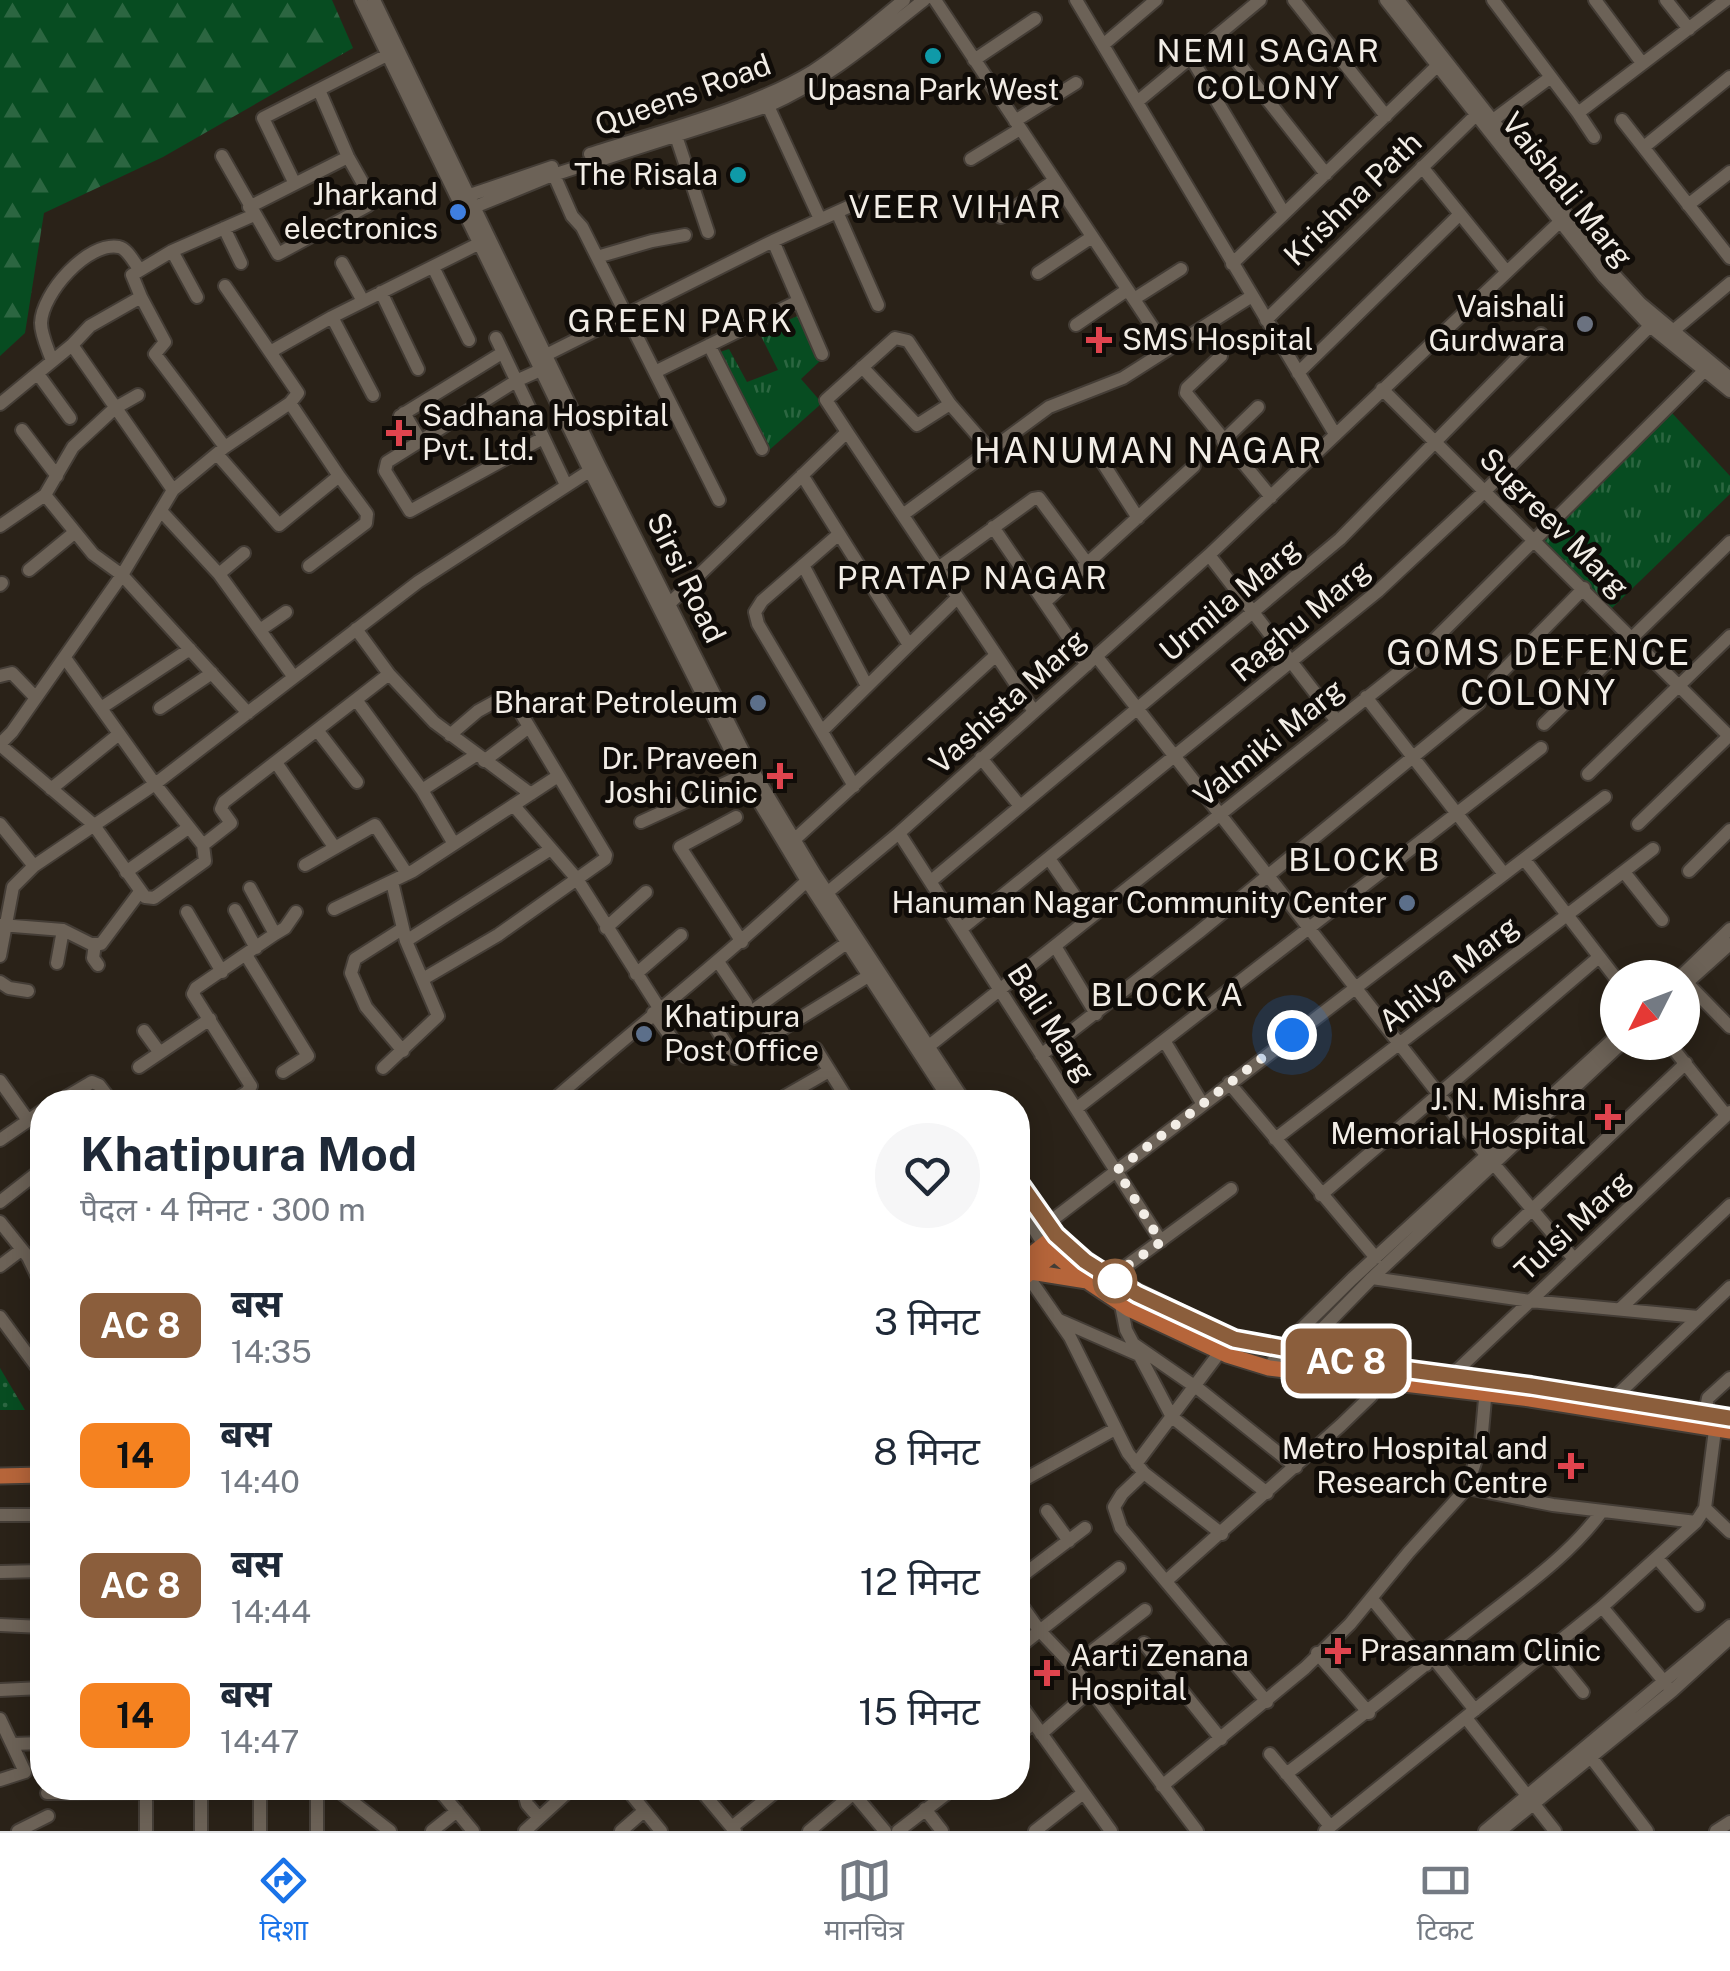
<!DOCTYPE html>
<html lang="hi">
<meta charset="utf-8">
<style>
:root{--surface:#fff;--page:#f6f6f7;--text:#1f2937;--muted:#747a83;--line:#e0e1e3;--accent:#1a73e8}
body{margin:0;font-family:"Public Sans","Noto Sans Devanagari",sans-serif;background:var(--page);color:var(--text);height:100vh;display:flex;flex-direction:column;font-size:38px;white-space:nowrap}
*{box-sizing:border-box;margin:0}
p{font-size:32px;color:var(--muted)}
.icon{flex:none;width:55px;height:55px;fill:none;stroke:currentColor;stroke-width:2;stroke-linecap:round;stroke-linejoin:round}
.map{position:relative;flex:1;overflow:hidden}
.drawer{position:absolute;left:30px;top:1090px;width:1000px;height:710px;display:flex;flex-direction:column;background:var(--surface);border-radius:40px;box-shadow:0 5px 25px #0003}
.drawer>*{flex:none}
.badge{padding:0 20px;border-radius:15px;font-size:35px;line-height:65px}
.needle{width:65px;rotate:228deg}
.controls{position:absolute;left:1600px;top:960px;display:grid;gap:20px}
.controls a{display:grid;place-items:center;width:100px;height:100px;border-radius:50%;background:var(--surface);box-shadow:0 5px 25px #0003;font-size:50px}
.you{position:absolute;width:50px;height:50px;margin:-25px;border:8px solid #fff;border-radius:50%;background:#1a73e8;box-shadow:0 0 0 15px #1a73e833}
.map>.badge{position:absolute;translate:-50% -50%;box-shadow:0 0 0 5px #fff}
.round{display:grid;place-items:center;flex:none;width:105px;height:105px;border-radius:52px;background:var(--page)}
.overview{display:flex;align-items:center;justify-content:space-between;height:170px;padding:0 50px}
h1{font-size:48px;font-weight:700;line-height:75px}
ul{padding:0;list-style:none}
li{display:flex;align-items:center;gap:30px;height:130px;padding:0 50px}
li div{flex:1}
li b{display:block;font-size:38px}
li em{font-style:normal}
li .badge{min-width:110px;font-weight:700;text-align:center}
.dock{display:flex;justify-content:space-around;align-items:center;height:140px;border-top:2px solid var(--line);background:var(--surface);font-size:28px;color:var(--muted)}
.dock a{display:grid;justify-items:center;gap:5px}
.dock .current{color:var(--accent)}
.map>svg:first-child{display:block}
.grass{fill:url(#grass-dots)}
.forest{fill:url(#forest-firs)}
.park{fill:url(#park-tufts)}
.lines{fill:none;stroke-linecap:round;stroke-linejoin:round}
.minor-casing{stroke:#443d36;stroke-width:16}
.major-casing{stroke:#443d36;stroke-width:19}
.minor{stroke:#6c6257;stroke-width:12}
.major{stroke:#b6653a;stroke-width:15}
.line-casing{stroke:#fff;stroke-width:22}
.line{stroke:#8b5e3c;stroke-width:15}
.walk{stroke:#f2ede6;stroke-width:10;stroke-dasharray:0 18}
.culture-dot{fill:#0f9aa8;stroke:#100c08;stroke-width:4}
.shop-dot{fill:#3f7fe0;stroke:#100c08;stroke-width:4}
.worship-dot{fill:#6b7280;stroke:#100c08;stroke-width:4}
.health-dot{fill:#e0444e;stroke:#100c08;stroke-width:4}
.service-dot{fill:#5c6f8a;stroke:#100c08;stroke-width:4}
.stop-dot{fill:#fff;stroke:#8b5e3c;stroke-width:5}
.labels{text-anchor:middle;stroke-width:10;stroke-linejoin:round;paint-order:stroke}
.poi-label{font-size:30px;fill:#f2ede6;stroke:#100c08;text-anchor:end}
.street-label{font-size:30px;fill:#f2ede6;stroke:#100c08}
.neighbourhood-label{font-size:32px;letter-spacing:2.5px;fill:#f2ede6;stroke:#100c08}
.quarter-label{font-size:35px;letter-spacing:2.5px;fill:#f2ede6;stroke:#100c08}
</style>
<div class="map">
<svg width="1730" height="1831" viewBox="0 0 1730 1831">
<defs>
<pattern id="grass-dots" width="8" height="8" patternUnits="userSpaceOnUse" patternTransform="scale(2.5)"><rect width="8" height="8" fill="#074c21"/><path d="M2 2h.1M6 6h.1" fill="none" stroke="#2c6641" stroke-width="1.8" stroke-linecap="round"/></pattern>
<pattern id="forest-firs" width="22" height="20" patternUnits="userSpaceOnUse" patternTransform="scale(2.5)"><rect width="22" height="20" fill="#074c21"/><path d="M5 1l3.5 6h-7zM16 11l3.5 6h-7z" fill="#2c6641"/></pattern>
<pattern id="park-tufts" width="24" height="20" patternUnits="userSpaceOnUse" patternTransform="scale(2.5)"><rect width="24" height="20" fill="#074c21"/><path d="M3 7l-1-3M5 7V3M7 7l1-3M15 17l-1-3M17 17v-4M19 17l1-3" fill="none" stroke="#2c6641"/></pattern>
</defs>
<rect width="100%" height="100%" fill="#2a2218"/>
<path class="grass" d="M0,1368L25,1410H0Z"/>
<path class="forest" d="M0,0H332L353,48L163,157L44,213L25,333L0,356Z"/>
<path class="park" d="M800,315L820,361L801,379L822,403L766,453L717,353L729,349L747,382L778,370L759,332Z
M1672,413L1730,476V494L1610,610L1543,540Z"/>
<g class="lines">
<g class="minor-casing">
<path id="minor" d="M361,0L590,471L743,775L807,881L951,1102
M374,0L599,465L753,771L815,874L965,1102
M935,0L1167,349
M1076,0L1335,434
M1294,0L1386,116
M1386,0L1604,277L1650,326L1730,391
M1398,0L1610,270L1640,303L1730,378
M1493,0L1578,113L1726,0
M1595,0L1642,63
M1666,0L1689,29
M1217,36L1326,174
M1103,45L1156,0
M1191,58L1284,213
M974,60L1035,19
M1137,102L1260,0
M768,106L820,219
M1578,113L1594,137
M1622,120L1730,258
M1015,121L1076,83
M1489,123L1551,77
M676,136L708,232
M1644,147L1730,77
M590,154C658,132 753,108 813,71C845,51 874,24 904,0
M222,156L278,254L367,206L373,201L348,157L319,90
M971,159L1020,129
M1422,167L1506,271
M554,175L572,216L582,227L719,500
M294,182L263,118L391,53
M467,196L552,167
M1688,205L1730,172
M249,207L348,157
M472,208L550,176L768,106C827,80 874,39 924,0
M837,212L878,305
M1001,217L1054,181
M224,228L241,263
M773,241L822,354
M172,251L197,297
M597,257L652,241L685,235
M342,263L363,301
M1232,264L1437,66
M433,267L469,340
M1038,273L1092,237
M381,292L418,369
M141,297L165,342L155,354L225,447
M1134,299L1181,269
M332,317L373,395
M1266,320L1476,115
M1076,325L1127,290
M1667,336L1730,283
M496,338L566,485
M72,345L173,490
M709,345L762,449
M270,352L332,317L484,241
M546,355L773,241L868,198
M1221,356L1187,388L1186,393L1271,497
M52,361C48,349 41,335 41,323C42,293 88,241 119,247C128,249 134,263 140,270
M862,367L917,425L950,404
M655,372L799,301
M1298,373L1459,215
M38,374L70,418
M1382,389L1730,737
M0,404L72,345L90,326L141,297L132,275L172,251L254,215
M404,413L421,442
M400,416L502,353
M22,430L57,476
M847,432L826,400L895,338L908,341L950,404L990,450
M543,438L410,511L385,471L387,462L516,381L545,368
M1223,441L1258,407
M217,454L279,525L339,476L290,403
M1101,460L1138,518
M802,475L909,645L822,731
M45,495L93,554L122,575L248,713
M161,511L219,574L293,676
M904,514L1049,407L1123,378L1252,296
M0,526L45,495L73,447L115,408L138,395
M993,527L1087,665
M839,534L762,601L755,612L758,624L854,786
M1209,555L1336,720
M803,565L867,686
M309,566L366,523L367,514L339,476
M938,568L1033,499L1039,498L1087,563
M29,570L74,533
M219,574L244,553
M0,585L2,583
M1045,602L1194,466
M668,605L847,432L1033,710
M356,629L389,674L434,722L531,794
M260,630L286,612
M909,645L957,598
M1097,657L1487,1156L1574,1259
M0,676L12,673L36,698
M1495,679L1584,588
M1366,697L1504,874
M357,701L422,790L454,844
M101,708L190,649
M160,708L212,673
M1544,724L1730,542
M317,730L357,782
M0,744L12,732L122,575L173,490L225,447L290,403L298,393L225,286
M0,745L93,824L145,897L154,898L205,861L203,845L155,784L65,658
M981,758L1020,806
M484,761L529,727
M277,764L335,848
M1588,774L1730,636
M51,789L119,734
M422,790L476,755
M515,807L577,879L659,1008
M736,817L680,847L742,942
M641,822L750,772
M0,824L34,866
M1638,824L1730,735
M899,833L1161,1241
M794,840L995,656
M203,845L231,823L221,809L224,802L389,674
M1524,859L1618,981
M1050,860L1090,918
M305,865L375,825L407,874
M1689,871L1730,830
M126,872L188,828
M1624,872L1662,920
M931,881L1340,539L1541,334
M250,888L275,934L196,988L193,994L251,1086L247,1092L255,1102
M828,892L899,833L1209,555L1567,215
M334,909L413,871L558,776
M235,910L256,948
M187,912L222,972
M1,925L63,930
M606,928L646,892
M402,929L355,959L351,973L366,1007L403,1051
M961,929L1378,591L1486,490L1650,326
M275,934L285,928L296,912
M406,941L551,849
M95,944L93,958L98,965
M1055,946L1096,1014
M246,955L308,1056L283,1072
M0,956L13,887L34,866L155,784L418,582L594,468
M57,963L63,930L91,944H101L139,893
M719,963L746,1003L716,1028L735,1058
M636,974L681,935
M1679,978L1730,929
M423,979L498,935L605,859L606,855L516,705L507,695L478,711L450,735
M0,982L9,988L28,991
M1687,983L1730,1027
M1682,987L1730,944
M755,1009L848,942
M653,1013L685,1056
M144,1031L160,1053
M768,1038L870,975
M1165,1042L1202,1103
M1668,1042L1726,1115
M929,1046L1413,661L1712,363
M816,1049L849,1102
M1041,1055L1199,932L1479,703
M139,1067L210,1019
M383,1068L438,1016L406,941L392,882
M0,1081L27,1119
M1229,1083L1376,1258
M58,1102L92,1082L99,1085L112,1102
M136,1102L138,1101
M232,1102L247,1092
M551,1102C638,1026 729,955 813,875
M775,1102L829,1071
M1077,1108L1541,748
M1275,1139L1653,849
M0,1140L42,1111
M1018,1181L1051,1228
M1321,1195L1599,957
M0,1202L42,1169
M1018,1203L1044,1245
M0,1222L28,1257L42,1286
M1047,1224L1605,797
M1499,1241L1686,1063
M0,1266L21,1250
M1027,1275L1070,1337L1128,1453L1144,1473L1222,1534
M1110,1278L1231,1189
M1372,1278L1530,1301L1698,1317
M1121,1305L1126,1330L1172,1417L1267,1493
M1621,1308L1730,1205
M0,1317L42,1374
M1059,1320L1139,1355
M1135,1345L1200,1390L1296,1467
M1269,1368L1281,1349L1352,1279L1618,1035
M1283,1369L1372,1278L1623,1042
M1451,1376L1730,1112
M1613,1399L1730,1287
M1705,1413L1708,1398L1730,1378
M1136,1464L1220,1352
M1144,1473L1122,1494L1114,1507L1121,1528L1267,1702
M1018,1483L1115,1429
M1467,1488L1553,1505L1696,1522
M1705,1508L1730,1532
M1047,1511L1069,1541
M0,1515H42
M1657,1558L1698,1605
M0,1572L42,1571
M1018,1579L1085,1528
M1166,1581L1341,1425L1371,1396L1378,1380
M1372,1599L1426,1665
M1018,1600L1039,1630L1073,1666L1197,1831
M1602,1607L1667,1685
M0,1625L42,1627
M1144,1643L1221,1739
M1018,1648L1119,1568
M1548,1649L1583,1692
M1317,1653L1369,1713
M1434,1659L1475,1710
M1073,1666L1145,1610
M0,1690L42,1688
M1018,1701L1111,1831
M1466,1718L1555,1831
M0,1719L25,1772L0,1780
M1041,1734L1091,1690
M1018,1736L1033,1723
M13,1744L42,1743
M1270,1754L1330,1826
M1590,1756L1647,1831
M1286,1774C1348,1727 1408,1678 1469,1630C1515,1593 1567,1559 1602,1511
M1162,1786L1305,1668L1350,1624L1409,1552L1467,1488L1481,1443L1486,1388
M146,1788V1831
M523,1788L527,1804L539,1818
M626,1788L661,1831
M699,1788L735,1831
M756,1788L766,1799
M849,1788L885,1831
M336,1789L390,1831
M260,1790V1831
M201,1791V1831
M47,1793L439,1790L473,1831
M925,1809L942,1831
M732,1827L780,1788
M18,1831L48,1816
M317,1831V1790
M432,1831L457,1811
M525,1831L572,1788
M621,1831L644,1811
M809,1831L854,1793
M898,1831L954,1788
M1035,1831L1082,1794
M1325,1831L1602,1607L1696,1522L1705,1508L1716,1422
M1485,1831L1730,1626
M1500,1831L1672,1691L1730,1638
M1716,1831L1730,1822"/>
</g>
<g class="major-casing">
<path id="major" d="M1018,1212L1021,1233L1018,1258
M1044,1245L1087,1281L1129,1309L1227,1355L1269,1368L1530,1399L1730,1431
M1018,1265L1056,1235L1110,1278L1234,1339L1380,1367L1531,1386L1730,1418
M1031,1272L1087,1281
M1018,1282L1058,1251
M0,1476L42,1475"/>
</g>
<use href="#minor" class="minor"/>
<use href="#major" class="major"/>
</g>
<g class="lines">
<g class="line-casing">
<path id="line" d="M1018,1181L1056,1235L1085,1261L1137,1294L1234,1339L1380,1366L1531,1386L1730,1418"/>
</g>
<use href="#line" class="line"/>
<path class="walk" d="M1115,1281L1118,1283L1110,1278L1161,1242L1117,1170L1292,1035"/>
</g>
<g class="culture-dot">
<circle cx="933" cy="56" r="10"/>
<circle cx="738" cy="175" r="10"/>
</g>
<circle class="shop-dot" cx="458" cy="212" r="10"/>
<circle class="worship-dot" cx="1585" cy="324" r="10"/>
<g class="health-dot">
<path d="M1094 325h10v10h10v10h-10v10h-10v-10h-10v-10h10z"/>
<path d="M394 418h10v10h10v10h-10v10h-10v-10h-10v-10h10z"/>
<path d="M775 761h10v10h10v10h-10v10h-10v-10h-10v-10h10z"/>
<path d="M1603 1102h10v10h10v10h-10v10h-10v-10h-10v-10h10z"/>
<path d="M1566 1451h10v10h10v10h-10v10h-10v-10h-10v-10h10z"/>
<path d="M1333 1636h10v10h10v10h-10v10h-10v-10h-10v-10h10z"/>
<path d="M1042 1658h10v10h10v10h-10v10h-10v-10h-10v-10h10z"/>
</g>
<g class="service-dot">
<circle cx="758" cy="703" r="10"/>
<circle cx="1407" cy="903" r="10"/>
<circle cx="644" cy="1034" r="10"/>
</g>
<circle class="stop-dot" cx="1115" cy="1281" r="20"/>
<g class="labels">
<g class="poi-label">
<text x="933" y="100" text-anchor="middle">Upasna Park West</text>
<text x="718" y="185">The Risala</text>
<text x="438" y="205">Jharkand<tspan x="438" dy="34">electronics</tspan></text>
<text x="1565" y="317">Vaishali<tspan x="1565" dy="34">Gurdwara</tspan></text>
<text x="1122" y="350" text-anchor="start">SMS Hospital</text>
<text x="422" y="426" text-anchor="start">Sadhana Hospital<tspan x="422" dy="34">Pvt. Ltd.</tspan></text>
<text x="738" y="713">Bharat Petroleum</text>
<text x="758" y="769">Dr. Praveen<tspan x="758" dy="34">Joshi Clinic</tspan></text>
<text x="1387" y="913">Hanuman Nagar Community Center</text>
<text x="664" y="1027" text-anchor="start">Khatipura<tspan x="664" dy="34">Post Office</tspan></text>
<text x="1586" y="1110">J. N. Mishra<tspan x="1586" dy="34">Memorial Hospital</tspan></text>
<text x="1548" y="1459">Metro Hospital and<tspan x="1548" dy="34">Research Centre</tspan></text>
<text x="1360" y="1661" text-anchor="start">Prasannam Clinic</text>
<text x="1070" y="1666" text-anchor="start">Aarti Zenana<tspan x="1070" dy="34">Hospital</tspan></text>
</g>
<g class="street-label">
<text transform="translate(683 95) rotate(-20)" y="10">Queens Road</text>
<text transform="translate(1567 190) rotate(51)" y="10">Vaishali Marg</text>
<text transform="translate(1353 199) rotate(-44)" y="10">Krishna Path</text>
<text transform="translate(1554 523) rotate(45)" y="10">Sugreev Marg</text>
<text transform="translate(686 578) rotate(64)" y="10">Sirsi Road</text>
<text transform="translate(1230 600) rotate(-40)" y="10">Urmila Marg</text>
<text transform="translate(1301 621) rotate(-40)" y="10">Raghu Marg</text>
<text transform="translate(1008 702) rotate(-42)" y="10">Vashista Marg</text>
<text transform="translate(1269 743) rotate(-39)" y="10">Valmiki Marg</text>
<text transform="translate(1449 974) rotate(-38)" y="10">Ahilya Marg</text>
<text transform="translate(1051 1023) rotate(57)" y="10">Bali Marg</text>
<text transform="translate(1573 1226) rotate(-43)" y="10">Tulsi Marg</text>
</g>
<g class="neighbourhood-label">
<text x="1269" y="62">NEMI SAGAR<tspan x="1269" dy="37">COLONY</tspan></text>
<text x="956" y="218">VEER VIHAR</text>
<text x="681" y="332">GREEN PARK</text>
<text x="973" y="589">PRATAP NAGAR</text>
<text x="1365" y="871">BLOCK B</text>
<text x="1168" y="1006">BLOCK A</text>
</g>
<g class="quarter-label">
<text x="1149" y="463">HANUMAN NAGAR</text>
<text x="1539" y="665">GOMS DEFENCE<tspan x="1539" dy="40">COLONY</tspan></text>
</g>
</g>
</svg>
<div class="controls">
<a><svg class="needle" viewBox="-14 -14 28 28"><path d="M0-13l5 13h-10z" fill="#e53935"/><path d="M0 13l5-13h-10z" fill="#747a83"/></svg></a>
</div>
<div class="you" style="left:1292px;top:1035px"></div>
<b class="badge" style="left:1346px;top:1361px;background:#8b5e3c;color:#fff">AC 8</b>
<section class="drawer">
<div class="overview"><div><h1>Khatipura Mod</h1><p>पैदल · 4 मिनट · 300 m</p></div><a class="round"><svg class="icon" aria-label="heart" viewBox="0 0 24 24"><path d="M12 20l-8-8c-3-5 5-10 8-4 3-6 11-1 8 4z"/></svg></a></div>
<ul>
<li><span class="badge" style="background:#8b5e3c;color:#fff">AC 8</span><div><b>बस</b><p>14:35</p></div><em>3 मिनट</em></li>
<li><span class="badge" style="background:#f58220;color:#111">14</span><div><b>बस</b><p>14:40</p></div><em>8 मिनट</em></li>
<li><span class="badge" style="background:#8b5e3c;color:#fff">AC 8</span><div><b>बस</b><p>14:44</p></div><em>12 मिनट</em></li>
<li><span class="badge" style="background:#f58220;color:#111">14</span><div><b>बस</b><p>14:47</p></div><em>15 मिनट</em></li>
</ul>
</section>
</div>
<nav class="dock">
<a class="current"><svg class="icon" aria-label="directions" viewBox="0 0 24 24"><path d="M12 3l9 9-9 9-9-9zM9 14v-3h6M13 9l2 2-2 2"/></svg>दिशा</a>
<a><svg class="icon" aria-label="map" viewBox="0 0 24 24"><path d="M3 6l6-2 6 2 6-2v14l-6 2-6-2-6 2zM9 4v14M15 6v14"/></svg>मानचित्र</a>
<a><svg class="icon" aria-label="tickets" viewBox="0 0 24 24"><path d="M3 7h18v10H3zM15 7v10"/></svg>टिकट</a>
</nav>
